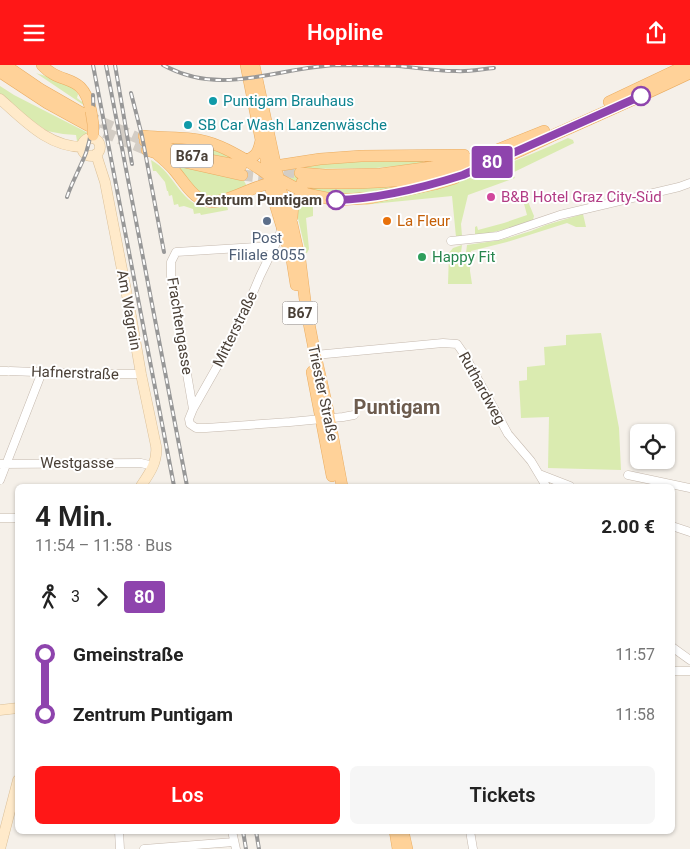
<!DOCTYPE html>
<html lang="de">
<meta charset="utf-8">
<style>
:root{--surface:#fff;--page:#f6f6f6;--text:#222;--muted:#767676;--accent:#ff1717}
body{margin:0;font-family:Roboto,sans-serif;background:var(--page);color:var(--text);height:100vh;display:flex;flex-direction:column;font-size:19px;white-space:nowrap}
*{box-sizing:border-box;margin:0}
p{font-size:16px;color:var(--muted)}
.icon{flex:none;width:28px;height:28px;fill:none;stroke:currentColor;stroke-width:2;stroke-linecap:round;stroke-linejoin:round}
.map{position:relative;flex:1;overflow:hidden}
.side{position:absolute;left:15px;top:419px;width:660px;height:350px;display:flex;flex-direction:column;background:var(--surface);border-radius:8px;box-shadow:0 1px 4px #0004}
.side>*{flex:none}
.badge{padding:0 10px;border-radius:4px;font-size:18px;line-height:32px}
.buttons{position:absolute;left:630px;top:359px;display:grid;gap:10px}
.buttons a{display:grid;place-items:center;width:45px;height:45px;border-radius:8px;background:var(--surface);box-shadow:0 1px 4px #0004;font-size:25px}
.map>.badge{position:absolute;translate:-50% -50%;box-shadow:0 0 0 2px #fff}
.legs{display:flex;align-items:center;gap:8px;height:55px;padding:0 20px;font-size:16px}
.legs p{margin-inline-start:auto}
.overview{display:flex;align-items:center;justify-content:space-between;height:85px;padding:0 20px}
h1{font-size:28px;font-weight:600;line-height:38px}
.button{display:flex;gap:10px;margin-top:auto;padding:10px 20px}
.button a{flex:1;height:58px;border-radius:8px;background:var(--accent);color:#fff;font-size:20px;font-weight:600;line-height:58px;text-align:center}
.button a+a{background:var(--page);color:var(--text)}
ul{padding:0 20px;list-style:none}
li{display:flex;align-items:center;gap:18px;height:60px;font-size:19px}
li i{display:grid;place-items:center;width:8px;height:100%;margin:0 6px;background:currentColor}
li i::after{content:'';width:12px;height:12px;margin:-6px;border:4px solid;border-radius:50%;background:var(--surface)}
li p{margin-inline-start:auto}
li:first-child i{background:linear-gradient(#0000 50%,currentColor 0)}
li:last-child i{background:linear-gradient(currentColor 50%,#0000 0)}
header{display:flex;justify-content:space-between;align-items:center;height:65px;padding:0 20px;background:var(--accent);color:#fff;font-size:22px;font-weight:600}
.map>svg:first-child{display:block}
.green{fill:#daebb0}
.lines{fill:none;stroke-linecap:round;stroke-linejoin:round}
.primary-tunnel{stroke:#d3cdc5;stroke-width:11;stroke-dasharray:11 5.5;stroke-linecap:butt}
.street-casing{stroke:#c5b9ae;stroke-width:9}
.secondary-casing{stroke:#dbc099;stroke-width:11}
.primary-casing{stroke:#eaad62;stroke-width:12}
.street{stroke:#fff;stroke-width:8}
.secondary{stroke:#ffeaca;stroke-width:10}
.primary{stroke:#ffd299;stroke-width:11}
.rail-casing{stroke:#989898;stroke-width:4}
.rail{stroke:#fff;stroke-width:2;stroke-dasharray:5.5;stroke-linecap:butt}
.primary-bridge-casing{stroke:#eaad62;stroke-width:12;stroke-linecap:butt}
.primary-bridge{stroke:#ffd299;stroke-width:11}
.line-1-casing{stroke:#fff;stroke-width:11}
.line-1{stroke:#8e44ad;stroke-width:8}
.stop-1-dot{fill:#fff;stroke:#8e44ad;stroke-width:2.5}
.culture-dot{fill:#0f9aa8;stroke:#fff;stroke-width:2}
.hotel-dot{fill:#d1479c;stroke:#fff;stroke-width:2}
.service-dot{fill:#5c6f8a;stroke:#fff;stroke-width:2}
.food-dot{fill:#e8710a;stroke:#fff;stroke-width:2}
.leisure-dot{fill:#2e9e5b;stroke:#fff;stroke-width:2}
.labels{text-anchor:middle;stroke-width:4;stroke-linejoin:round;paint-order:stroke}
.shield{fill:#fff;stroke:#807973;stroke-width:1}
.shield-label{font-size:14px;font-weight:bold;fill:#4a4037}
.culture-label{font-size:15px;fill:#0d838f;stroke:#fff;text-anchor:start}
.hotel-label{font-size:15px;fill:#b23c85;stroke:#fff;text-anchor:start}
.stop-label{font-size:15px;font-weight:bold;fill:#4a4037;stroke:#fff;text-anchor:end}
.food-label{font-size:15px;fill:#c56008;stroke:#fff;text-anchor:start}
.service-label{font-size:15px;fill:#4e5e75;stroke:#fff}
.leisure-label{font-size:15px;fill:#27864d;stroke:#fff;text-anchor:start}
.street-label{font-size:15px;fill:#4a4037;stroke:#fff}
.district-label{font-size:20px;font-weight:bold;fill:#6d5c4e;stroke:#fff}
</style>
<header><svg class="icon" aria-label="menu" viewBox="0 0 24 24"><path d="M4 6h16M4 12h16M4 18h16"/></svg>Hopline<svg class="icon" aria-label="share" viewBox="0 0 24 24"><path d="M12 15V3M7 8l5-5 5 5M5 13v7h14v-7"/></svg></header>
<div class="map">
<svg width="690" height="784" viewBox="0 0 690 784">
<rect width="100%" height="100%" fill="#f5f0e9"/>
<path class="green" d="M36,8C50,13 70,16 78,29L77,33L85,39V41Z
M0,21L14,30L88,68C86,74 83,76 77,76L76,70L63,69L47,66L27,52L0,29Z
M568,73L573,75L574,78L512,108L515,113L468,130L461,159L462,171L456,172L452,131L362,140C393,134 423,128 453,118C492,106 530,90 568,73Z
M164,76L191,77L215,83L236,96Z
M151,95C176,108 181,143 211,143C216,143 222,142 227,141L228,145L201,150L200,148L194,149L193,144L184,141L179,142L178,139L174,140L172,130L169,131L168,126H167L165,117L156,106H153Z
M423,95L424,98L376,103L299,104L307,122L425,116L395,125L348,131L317,128L291,117L286,104L343,96Z
M176,100L244,116L247,121L213,133L199,129Z
M527,134L534,151L533,155L502,165L476,171L475,170V162L477,161L478,165L504,158L527,150L523,135Z
M303,137L313,140V151L306,153L309,184L307,188H306L297,149L298,141Z
M583,149L586,162H576L567,158L507,177L471,186L470,206L472,219H448L449,188L453,183L462,180L460,195L465,196L467,180L501,175L531,166L546,160Z
M601,268L619,363L621,405L548,403L549,352L521,353L519,316L527,315V302L545,300L544,282L566,280V270Z"/>
<g class="lines">
<path class="primary-tunnel" d="M87,51L145,76
M89,61L147,85
M267,105L300,108
M242,110L278,114"/>
<g class="street-casing">
<path id="street" d="M282,161L279,172L260,211L249,237L231,277L193,344L189,354L190,359L196,363H206L290,357L343,352L354,350
M451,176L498,171L560,150L679,122L690,118
M315,290L443,278L457,279L464,289L508,369L531,396L546,421
M0,306H7
M10,306L85,309H141
M193,344L178,257L171,211V197L176,187L274,181
M0,399L141,398L153,401
M539,409L570,421
M628,410L690,423
M0,415L42,307
M0,453H18
M672,461L690,467
M672,582L690,595
M672,606H690
M119,766L120,784
M232,766L236,784
M470,766L473,784
M144,784L234,777"/>
</g>
<g class="secondary-casing">
<path id="secondary" d="M0,34C24,55 48,82 83,82
M82 82a9 9 0 1 1 18 0a9 9 0 1 1-18 0Z
M96,89L105,117L131,251L141,309L156,381C158,397 149,409 141,421
M0,645L18,643
M0,784L18,715"/>
</g>
<g class="primary-casing">
<path id="primary" d="M5,0L40,24L87,51
M42,0C62,22 83,6 91,46
M246,0L261,75L265,89L272,129L292,195L296,220
M254,0L281,126L292,159L300,195L306,243L314,284L327,341L342,421
M0,7L47,38L89,61
M609,37L687,0
M144,71C160,73 176,72 192,74C212,76 229,85 246,95C257,92 259,85 261,75
M145,76L199,93L241,101
M147,85L184,97L242,110
M157,89C163,94 169,99 174,105C188,121 196,143 223,135C239,131 253,122 270,118
M246,95C254,101 265,106 271,113
M275,101L320,94L361,91L464,90
M300,108L325,110L380,109L432,102L464,96L479,92L544,66
M277,111L279,114L307,129L336,135L370,133L435,119L455,113
M302,117C364,120 430,117 490,98C512,91 534,79 556,69C601,49 646,29 690,8
M292,152L293,138L301,130L307,129
M312,307L332,411
M395,766L398,784
M403,766L407,784"/>
</g>
<use href="#street" class="street"/>
<use href="#secondary" class="secondary"/>
<use href="#primary" class="primary"/>
<g class="rail-casing">
<path id="rail" d="M93,0L174,421
M106,0L187,421
M115,0L132,99
M163,0C223,33 276,2 338,0C358,0 379,0 399,1C418,3 437,6 456,6C469,7 481,4 494,3
M131,28L142,71L164,187
M67,132C72,117 80,103 86,88C92,69 94,50 93,30
M243,766L246,784
M256,766L259,784"/>
</g>
<use href="#rail" class="rail"/>
<g class="primary-bridge-casing">
<path id="primary-bridge" d="M91,46L93,59V70"/>
</g>
<use href="#primary-bridge" class="primary-bridge"/>
</g>
<g class="lines">
<g class="line-1-casing">
<path id="line-1" d="M336,135C379,134 422,123 463,110L641,31"/>
</g>
<use href="#line-1" class="line-1"/>
</g>
<g class="stop-1-dot">
<circle cx="641" cy="31" r="9"/>
<circle cx="336" cy="135" r="9"/>
</g>
<g class="culture-dot">
<circle cx="213" cy="36" r="5"/>
<circle cx="188" cy="60" r="5"/>
</g>
<circle class="hotel-dot" cx="491" cy="132" r="5"/>
<circle class="service-dot" cx="267" cy="156" r="5"/>
<circle class="food-dot" cx="387" cy="156" r="5"/>
<circle class="leisure-dot" cx="422" cy="192" r="5"/>
<g class="labels">
<g class="shield">
<rect x="171" y="79.5" width="42" height="23" rx="4"/>
<rect x="282.5" y="236.5" width="35" height="23" rx="4"/>
</g>
<g class="shield-label">
<text x="192" y="96">B67a</text>
<text x="300" y="253">B67</text>
</g>
<g class="culture-label">
<text x="223" y="41">Puntigam Brauhaus</text>
<text x="198" y="65">SB Car Wash Lanzenwäsche</text>
</g>
<g class="hotel-label">
<text x="501" y="137">B&amp;B Hotel Graz City-Süd</text>
</g>
<g class="stop-label">
<text x="322" y="140">Zentrum Puntigam</text>
</g>
<g class="food-label">
<text x="397" y="161">La Fleur</text>
</g>
<g class="service-label">
<text x="267" y="178">Post<tspan x="267" dy="17">Filiale 8055</tspan></text>
</g>
<g class="leisure-label">
<text x="432" y="197">Happy Fit</text>
</g>
<g class="street-label">
<text transform="translate(129 245) rotate(80)" y="5">Am Wagrain</text>
<text transform="translate(180 261) rotate(81)" y="5">Frachtengasse</text>
<text transform="translate(235 264) rotate(-64)" y="5">Mitterstraße</text>
<text transform="translate(75 308) rotate(2)" y="5">Hafnerstraße</text>
<text transform="translate(482 323) rotate(61)" y="5">Ruthardweg</text>
<text transform="translate(323 328) rotate(78)" y="5">Triester Straße</text>
<text x="77" y="403">Westgasse</text>
</g>
<g class="district-label">
<text x="397" y="349">Puntigam</text>
</g>
</g>
</svg>
<div class="buttons">
<a><svg class="icon" aria-label="locate" viewBox="0 0 24 24"><circle cx="12" cy="12" r="6"/><path d="M12 2v4M12 18v4M2 12h4M18 12h4"/></svg></a>
</div>
<b class="badge" style="left:492px;top:97px;background:#8e44ad;color:#fff">80</b>
<section class="side">
<div class="overview"><div><h1>4 Min.</h1><p>11:54 – 11:58 · Bus</p></div><b>2.00 €</b></div>
<div class="legs"><svg class="icon" aria-label="walk" viewBox="0 0 24 24"><circle cx="13" cy="4" r="2"/><path d="M13 8l-2 6 4 7M11 14l-3 7M7 12l3-4h3l4 4"/></svg>3<svg class="icon" aria-label="forward" viewBox="0 0 24 24"><path d="M9 5l7 7-7 7"/></svg><b class="badge" style="background:#8e44ad;color:#fff">80</b></div>
<ul>
<li><i style="color:#8e44ad"></i><b>Gmeinstraße</b><p>11:57</p></li>
<li><i style="color:#8e44ad"></i><b>Zentrum Puntigam</b><p>11:58</p></li>
</ul>
<div class="button"><a>Los</a><a>Tickets</a></div>
</section>
</div>
